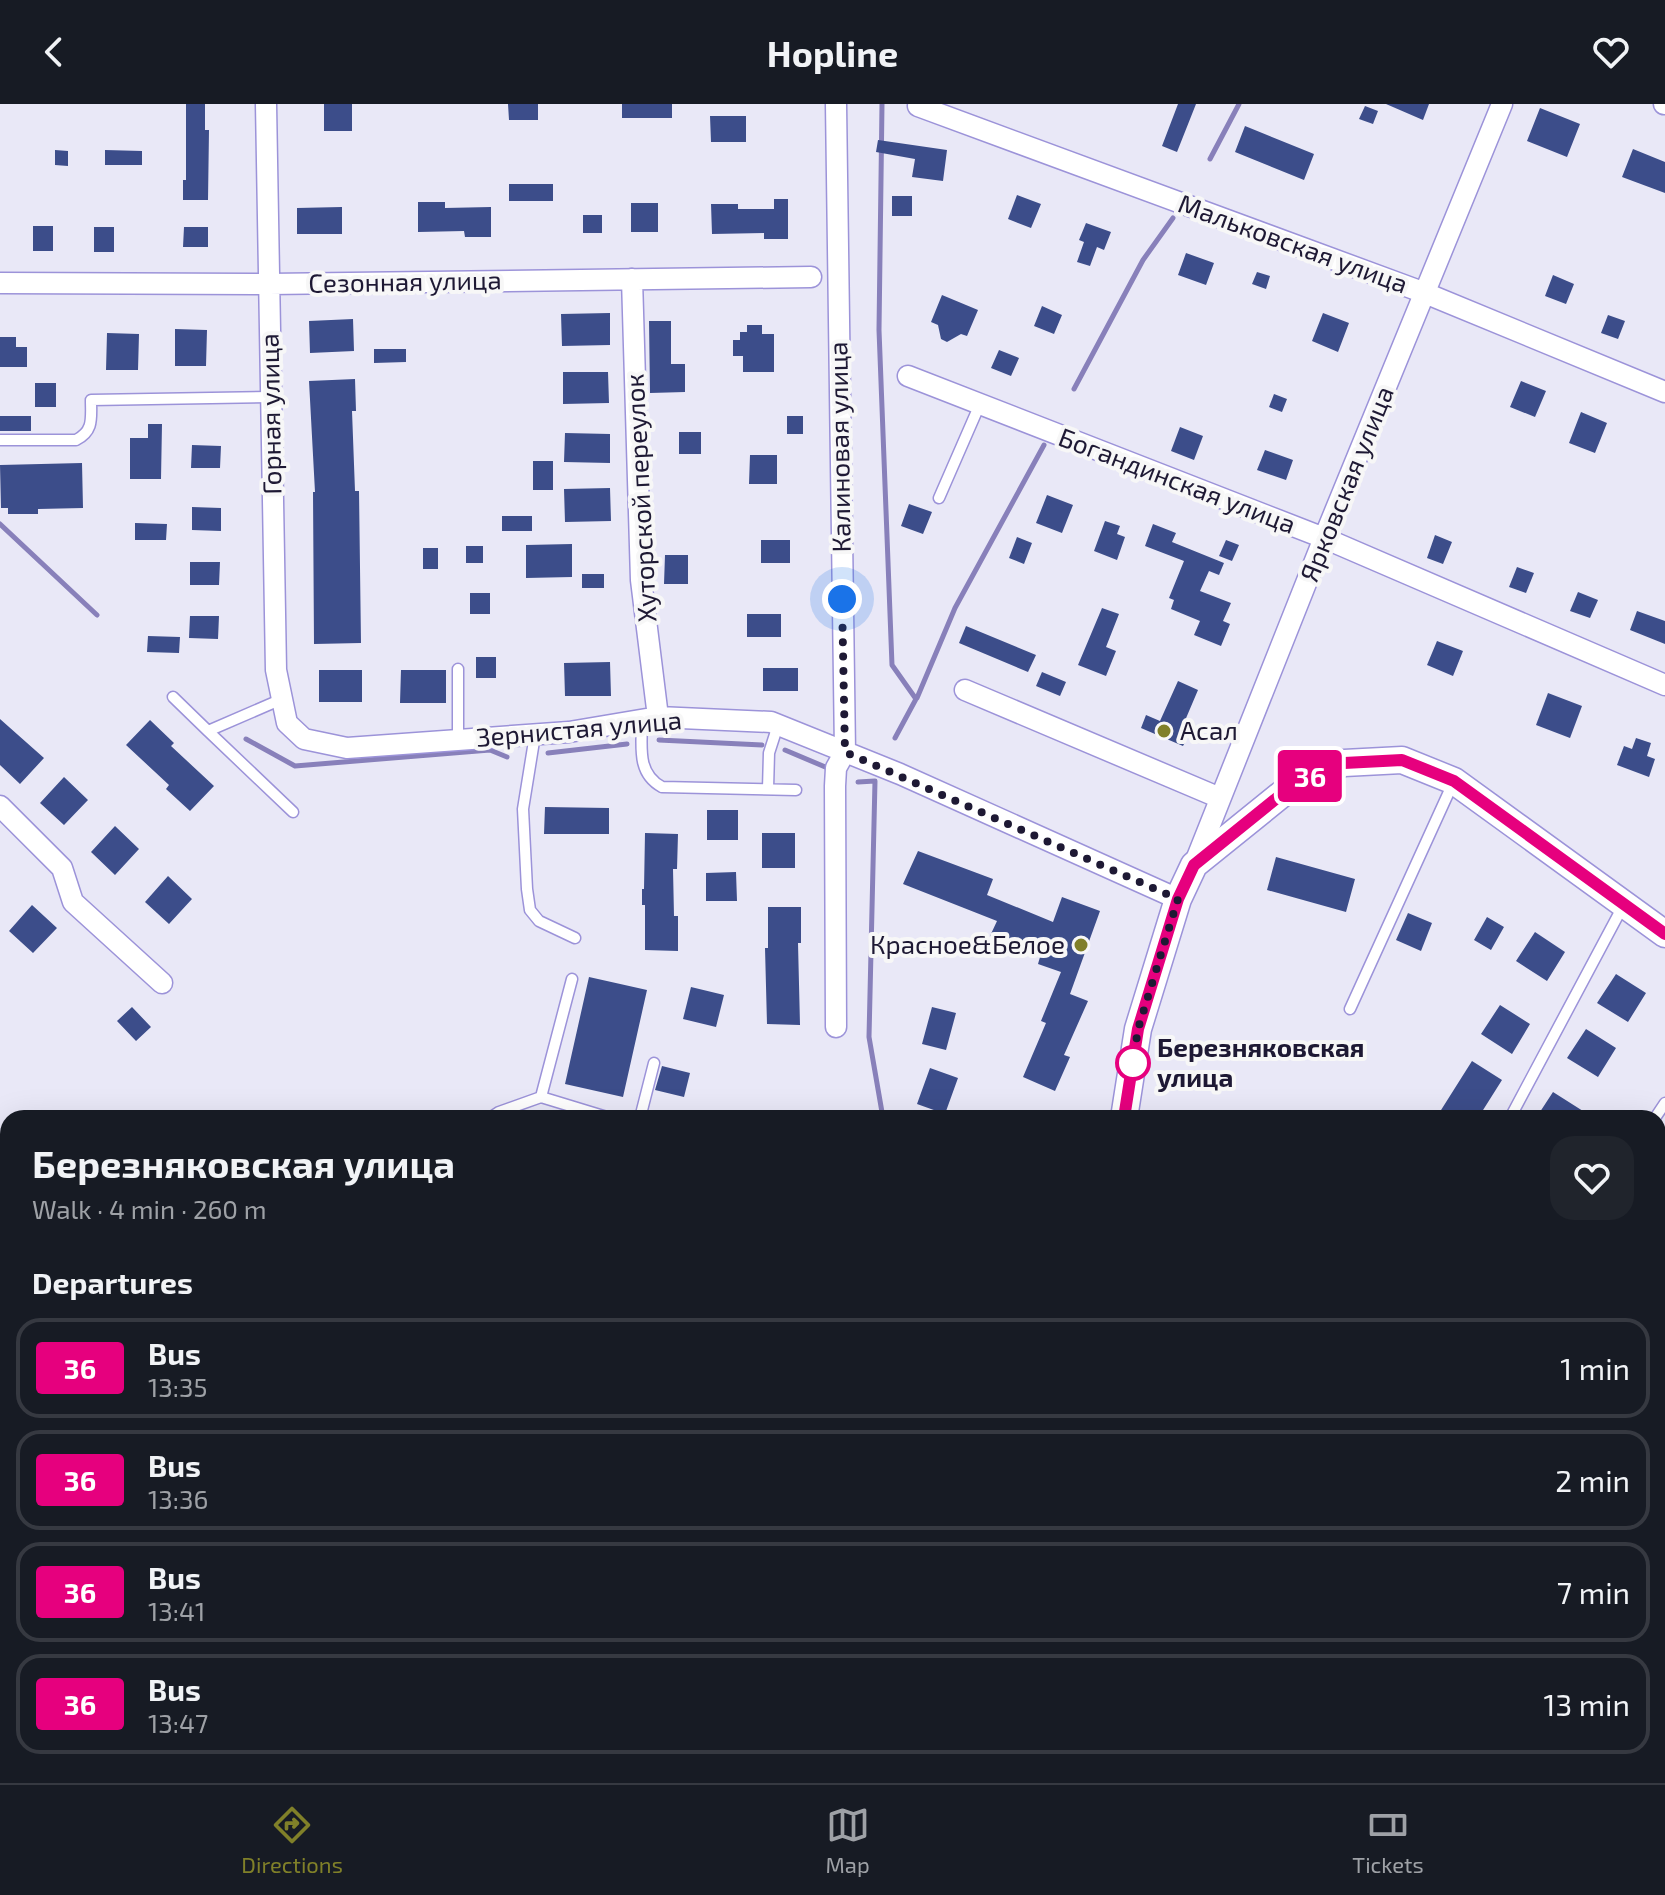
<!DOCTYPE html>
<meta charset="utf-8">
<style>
:root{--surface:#171b24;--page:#20242c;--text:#f1f3f6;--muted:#9ea1a6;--line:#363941;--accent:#808029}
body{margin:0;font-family:"Exo 2",sans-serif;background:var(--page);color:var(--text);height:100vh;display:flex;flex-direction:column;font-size:30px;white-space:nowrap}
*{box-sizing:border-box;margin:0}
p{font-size:26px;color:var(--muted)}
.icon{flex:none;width:44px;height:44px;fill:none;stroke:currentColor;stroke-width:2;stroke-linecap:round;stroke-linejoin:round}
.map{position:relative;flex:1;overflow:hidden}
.panel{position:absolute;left:0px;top:1006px;width:1666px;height:674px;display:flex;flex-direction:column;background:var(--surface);border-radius:24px 24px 0 0;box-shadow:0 8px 32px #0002}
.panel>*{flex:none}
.badge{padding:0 16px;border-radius:6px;font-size:28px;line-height:52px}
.you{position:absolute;width:40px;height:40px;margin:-20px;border:6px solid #fff;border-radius:50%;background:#1a73e8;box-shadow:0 0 0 12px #1a73e833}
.map>.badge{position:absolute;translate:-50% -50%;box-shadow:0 0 0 4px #fff}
h2{padding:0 32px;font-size:30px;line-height:72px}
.round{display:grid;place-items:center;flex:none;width:84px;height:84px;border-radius:24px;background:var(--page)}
.head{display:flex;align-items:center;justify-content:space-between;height:136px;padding:0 32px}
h1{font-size:38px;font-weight:700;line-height:60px}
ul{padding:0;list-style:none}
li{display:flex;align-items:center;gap:24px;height:100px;margin:0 16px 12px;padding:0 16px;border:4px solid var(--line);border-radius:24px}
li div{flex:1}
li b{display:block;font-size:30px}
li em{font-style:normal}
li .badge{min-width:88px;font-weight:700;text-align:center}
header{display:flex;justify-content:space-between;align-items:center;height:104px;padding:0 32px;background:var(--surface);font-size:36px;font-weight:700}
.tabs{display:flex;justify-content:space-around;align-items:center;height:112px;border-top:2px solid var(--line);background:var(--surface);font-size:22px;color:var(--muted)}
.tabs a{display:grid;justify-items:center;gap:4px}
.tabs .active{color:var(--accent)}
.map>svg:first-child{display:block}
.green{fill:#f4cedf}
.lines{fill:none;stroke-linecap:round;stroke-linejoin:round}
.stream{stroke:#8880ba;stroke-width:5}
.building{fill:#3c4d8a}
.service-casing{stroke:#9c93d9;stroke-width:13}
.minor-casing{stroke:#9c93d9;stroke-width:23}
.tertiary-casing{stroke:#9c93d9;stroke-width:29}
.service{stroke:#fff;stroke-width:10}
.minor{stroke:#fff;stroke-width:20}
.tertiary{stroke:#fff;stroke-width:26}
.line-casing{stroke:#fff;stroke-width:18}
.line{stroke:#e6007e;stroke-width:12}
.walk{stroke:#1e1934;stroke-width:8;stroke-dasharray:0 14.4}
.poi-dot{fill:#808029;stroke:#f7f7f7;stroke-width:3}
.stop-dot{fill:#fff;stroke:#e6007e;stroke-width:4}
.labels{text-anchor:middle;stroke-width:8;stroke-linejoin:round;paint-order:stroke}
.street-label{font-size:26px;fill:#1e1934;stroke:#f7f7f7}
.poi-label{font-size:26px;fill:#1e1934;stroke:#f7f7f7;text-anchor:start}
.stop-label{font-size:26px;font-weight:bold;fill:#1e1934;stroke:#f7f7f7;text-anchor:start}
</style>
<header><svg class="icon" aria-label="back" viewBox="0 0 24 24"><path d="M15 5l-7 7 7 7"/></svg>Hopline<svg class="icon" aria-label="heart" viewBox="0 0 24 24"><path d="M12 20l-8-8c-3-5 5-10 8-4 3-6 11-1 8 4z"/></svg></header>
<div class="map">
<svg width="1665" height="1679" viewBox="0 0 1665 1679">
<rect width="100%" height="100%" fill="#e9e8f7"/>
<path class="green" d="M814,1672H905L898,1679H821Z"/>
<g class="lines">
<path class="stream" d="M882,0L879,226L892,561L916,595L895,634
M1210,55L1239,0
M1074,285L1143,156L1173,114
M0,420L97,511
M917,594L955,504L1044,341
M246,635L295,662L490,646L507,653
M659,636L762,641
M785,646L830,665
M548,649L627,640
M858,678L875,677L869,933L883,1014"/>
</g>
<path class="building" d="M186,0H205V26H209L208,96H183V76H186Z
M324,0H352V27H324Z
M508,0H538V16H509Z
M622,0H672V14H622Z
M1178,0H1196L1177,48L1162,42Z
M1386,0H1429L1423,16Z
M1365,2L1378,7L1373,20L1359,15Z
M1540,4L1580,20L1567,53L1527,37Z
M710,12H746V38H711Z
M1245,22L1314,50L1304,76L1235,48Z
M878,36L947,46L943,77L912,73L915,55L876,48Z
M1633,45L1665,58V89L1622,73Z
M55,46L68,47V62L55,61Z
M105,46L142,47V61H105Z
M509,80H553V97H509Z
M1017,91L1041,100L1031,124L1008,115Z
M892,92H912V112H892Z
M774,95H788V135H764V129L712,130L711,100H738V105H774Z
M418,98H445V104L491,103V133H465L464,127L418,128Z
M631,99H658V128H631Z
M342,103V130H297V104Z
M583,111H602V129H583Z
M1086,119L1111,128L1104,146L1097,143L1090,162L1077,158L1084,138L1079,136Z
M33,122H53V147H33Z
M94,123H114V148H94Z
M184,123H208V143H183Z
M1186,149L1214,159L1206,181L1178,171Z
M1257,168L1270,172L1266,185L1252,180Z
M1553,171L1574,180L1566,200L1545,192Z
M942,191L978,206L967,232L961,230L947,238L941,235L938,221L931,218Z
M1042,202L1062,211L1054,230L1034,222Z
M610,209V241L562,242L561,210Z
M1323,209L1349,219L1338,248L1312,237Z
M1608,211L1625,217L1618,235L1601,229Z
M353,215L354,247L310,249L309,217Z
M649,217H671V260H685V288L650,289Z
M747,221H762V230H774V268H743V252H733V236H740V228H747Z
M175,225L207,226L206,262H175Z
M107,229L139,230L138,266H106Z
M0,233H16V243H27V263H0Z
M374,245H406V258L374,259Z
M999,246L1019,254L1011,272L991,264Z
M563,268H608L609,299L563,300Z
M355,275L356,307H352L355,387H359L361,539L314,540L313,388H315L309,277Z
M1521,277L1546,287L1535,313L1510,303Z
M35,279H56V303H35Z
M1274,290L1287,295L1282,308L1269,303Z
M1581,308L1607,319L1595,349L1569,339Z
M0,312H31V327H0Z
M787,312H803V330H787Z
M148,320H162L161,375H130V334H148Z
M1180,323L1203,332L1194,356L1171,347Z
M679,328H701V350H679Z
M565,329L610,330V359L564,358Z
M192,341L221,342L220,364H191Z
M1265,346L1293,356L1286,376L1257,366Z
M750,351H777V380H749Z
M533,357H553V386H533Z
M82,359L83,404L38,405V410H8V404H1L0,361Z
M610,384L611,417L565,418L564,385Z
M1047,391L1073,401L1062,429L1036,419Z
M909,400L932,408L923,430L901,422Z
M192,403L221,404V427L192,426Z
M502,412H532V427H502Z
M1105,417L1120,422L1117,430L1125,433L1117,456L1094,447Z
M135,419L167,420L166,436H135Z
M1153,420L1176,429L1172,438L1224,459L1219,471L1209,467L1200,487L1231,499L1223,517L1230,520L1221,542L1194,531L1200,517L1171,505L1174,496L1169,494L1184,457L1145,442Z
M1435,431L1452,438L1443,460L1427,454Z
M1017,433L1032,439L1024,460L1009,454Z
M761,436H790V459H761Z
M1226,436L1239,441L1232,457L1219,452Z
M572,440V473L526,474V441Z
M466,442H483V459H466Z
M423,444H438V465H423Z
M665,451H688V480H664Z
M190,458H220L219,481H190Z
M1517,463L1534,469L1526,489L1509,483Z
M582,470H604V484H582Z
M1578,488L1598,496L1590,514L1570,507Z
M470,489H490V510H470Z
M1102,504L1119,510L1106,543L1116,547L1106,572L1078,561Z
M1637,507L1665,517V540L1630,526Z
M747,510H781V533H747Z
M190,512H219L218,535L189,534Z
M966,522L1036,551L1028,568L959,539Z
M148,532L180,533L179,549L147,548Z
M1437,537L1463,547L1453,572L1427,561Z
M476,553H496V574H476Z
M610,558L611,592H565L564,559Z
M763,564H798V587H763Z
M319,566H362V598H319Z
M401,566H446V599H400Z
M1042,568L1066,578L1060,592L1036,582Z
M1178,577L1198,586L1181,626L1189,630L1183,642L1141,624L1146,611L1160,617Z
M1548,589L1582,602L1570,634L1536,621Z
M0,615L44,654L20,680L0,661Z
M150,616L174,639L171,642L214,682L190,707L166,685L169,681L126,641Z
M1636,634L1651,639L1647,652L1655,655L1649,673L1617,661L1624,642L1632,645Z
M64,673L88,696L64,721L40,699Z
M545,703L609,704V730H544Z
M707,706H738V736H707Z
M115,722L139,745L115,771L91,748Z
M645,729L678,730L677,765H673L674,812H678V847L645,846V801H642V785H644Z
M762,729H795V764H762Z
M918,747L993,775L987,791L1053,818L1062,793L1100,807L1070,890L1088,897L1064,951L1070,953L1055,987L1023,973L1046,919L1041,917L1061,868L1038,860L1040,853L990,832L997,817L903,780Z
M1276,753L1355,775L1346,808L1267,786Z
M736,768L737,797H706V769Z
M168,772L192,795L169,820L145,798Z
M32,801L57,824L33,849L9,827Z
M768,803H801V839H798L800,921L767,920L765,844H768Z
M1408,809L1432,819L1421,847L1396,836Z
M1487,813L1504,823L1491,846L1474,836Z
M1535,828L1565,848L1547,877L1516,857Z
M1616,870L1646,889L1628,918L1597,899Z
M589,873L647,886L623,993L565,980Z
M691,883L724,891L716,923L683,915Z
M1500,901L1530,920L1512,950L1481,930Z
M132,903L151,923L136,937L117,917Z
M932,903L956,909L946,946L922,940Z
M1586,925L1616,944L1598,973L1567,954Z
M1472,957L1502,976L1478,1014H1436Z
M662,962L690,969L684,993L655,986Z
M930,964L958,974L945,1010L917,1000Z
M1553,988L1594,1014H1536Z"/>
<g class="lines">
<g class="service-casing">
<path id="service" d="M0,336H76C94,327 91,314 91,296L271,293
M939,394L980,300
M458,565V636
M173,593L208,627
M282,595L208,627L293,708
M642,616C642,641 636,669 662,683L796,686
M535,631L523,705L527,785L530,806L539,817L575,834
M768,685L769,649L778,621
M572,875L541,993L610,1014
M1350,905L1453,679
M490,1014L499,1008L541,993
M640,1014L654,959
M1510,1014L1623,802
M1655,1014L1665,999
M536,1679L543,1672
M985,1679L990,1672"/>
</g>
<g class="minor-casing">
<path id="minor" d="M266,0L276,566L287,619L304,635L347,644L569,628L658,613L771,618L900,670L1178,795
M1664,0H1665
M918,2L1425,189L1665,288
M632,175L641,476L658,613
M0,179L269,180L811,173
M908,272L1324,434L1665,581
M965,586L1220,694
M0,702L62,764L73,798L162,879
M1194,761L1324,434L1502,0
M836,923L835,682L836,664L845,648L836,0
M0,1072L8,1080
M0,1480L8,1487
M219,1672L227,1679
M629,1672L635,1679
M1302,1672L1313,1679
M1209,1679L1213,1672"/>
</g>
<g class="tertiary-casing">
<path id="tertiary" d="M1124,1014L1138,925L1178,795L1194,761L1298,677L1344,659L1402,656L1454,677L1665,830
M1081,1672L1093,1679"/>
</g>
<use href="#service" class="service"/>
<use href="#minor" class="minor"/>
<use href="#tertiary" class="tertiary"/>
</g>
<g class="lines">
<g class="line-casing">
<path id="line" d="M1124,1014L1138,925L1178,795L1194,761L1298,677L1344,659L1402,656L1454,677L1665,830"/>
</g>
<use href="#line" class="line"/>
<path class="walk" d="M842,495L845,648L1178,795L1138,925L1133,959"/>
</g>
<g class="poi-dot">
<circle cx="1164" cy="627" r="8"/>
<circle cx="1081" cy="841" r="8"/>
</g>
<circle class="stop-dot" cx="1133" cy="959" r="16"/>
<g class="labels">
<g class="street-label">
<text transform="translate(1293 140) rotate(20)" y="9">Мальковская улица</text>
<text transform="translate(405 178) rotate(-1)" y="9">Сезонная улица</text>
<text transform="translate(271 310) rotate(-91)" y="9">Горная улица</text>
<text transform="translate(840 343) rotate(-91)" y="9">Калиновая улица</text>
<text transform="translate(1177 377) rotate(21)" y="9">Богандинская улица</text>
<text transform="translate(1347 380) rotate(-68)" y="9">Ярковская улица</text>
<text transform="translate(641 394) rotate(-93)" y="9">Хуторской переулок</text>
<text transform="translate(579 625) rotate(-5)" y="9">Зернистая улица</text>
</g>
<g class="poi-label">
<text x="1180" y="636">Асал</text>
<text x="1065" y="850" text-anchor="end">Красное&amp;Белое</text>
</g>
<g class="stop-label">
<text x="1157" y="953">Березняковская<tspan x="1157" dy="30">улица</tspan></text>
</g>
</g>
</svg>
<div class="you" style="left:842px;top:495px"></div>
<b class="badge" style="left:1310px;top:672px;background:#e6007e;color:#fff">36</b>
<section class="panel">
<div class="head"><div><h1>Березняковская улица</h1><p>Walk · 4 min · 260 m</p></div><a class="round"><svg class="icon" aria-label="heart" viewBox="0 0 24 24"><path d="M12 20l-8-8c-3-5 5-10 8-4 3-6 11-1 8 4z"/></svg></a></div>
<h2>Departures</h2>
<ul>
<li><span class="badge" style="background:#e6007e;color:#fff">36</span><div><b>Bus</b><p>13:35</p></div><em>1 min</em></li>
<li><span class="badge" style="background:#e6007e;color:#fff">36</span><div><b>Bus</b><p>13:36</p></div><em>2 min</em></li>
<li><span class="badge" style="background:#e6007e;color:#fff">36</span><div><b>Bus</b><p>13:41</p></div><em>7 min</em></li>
<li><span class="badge" style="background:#e6007e;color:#fff">36</span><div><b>Bus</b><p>13:47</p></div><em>13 min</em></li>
</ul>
</section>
</div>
<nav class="tabs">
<a class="active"><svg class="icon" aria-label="directions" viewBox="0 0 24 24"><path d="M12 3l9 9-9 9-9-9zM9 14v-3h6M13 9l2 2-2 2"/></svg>Directions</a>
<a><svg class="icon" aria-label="map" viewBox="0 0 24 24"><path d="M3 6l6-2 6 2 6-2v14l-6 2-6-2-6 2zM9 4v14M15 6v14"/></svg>Map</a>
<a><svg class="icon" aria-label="tickets" viewBox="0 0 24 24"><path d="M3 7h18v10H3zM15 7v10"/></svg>Tickets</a>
</nav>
